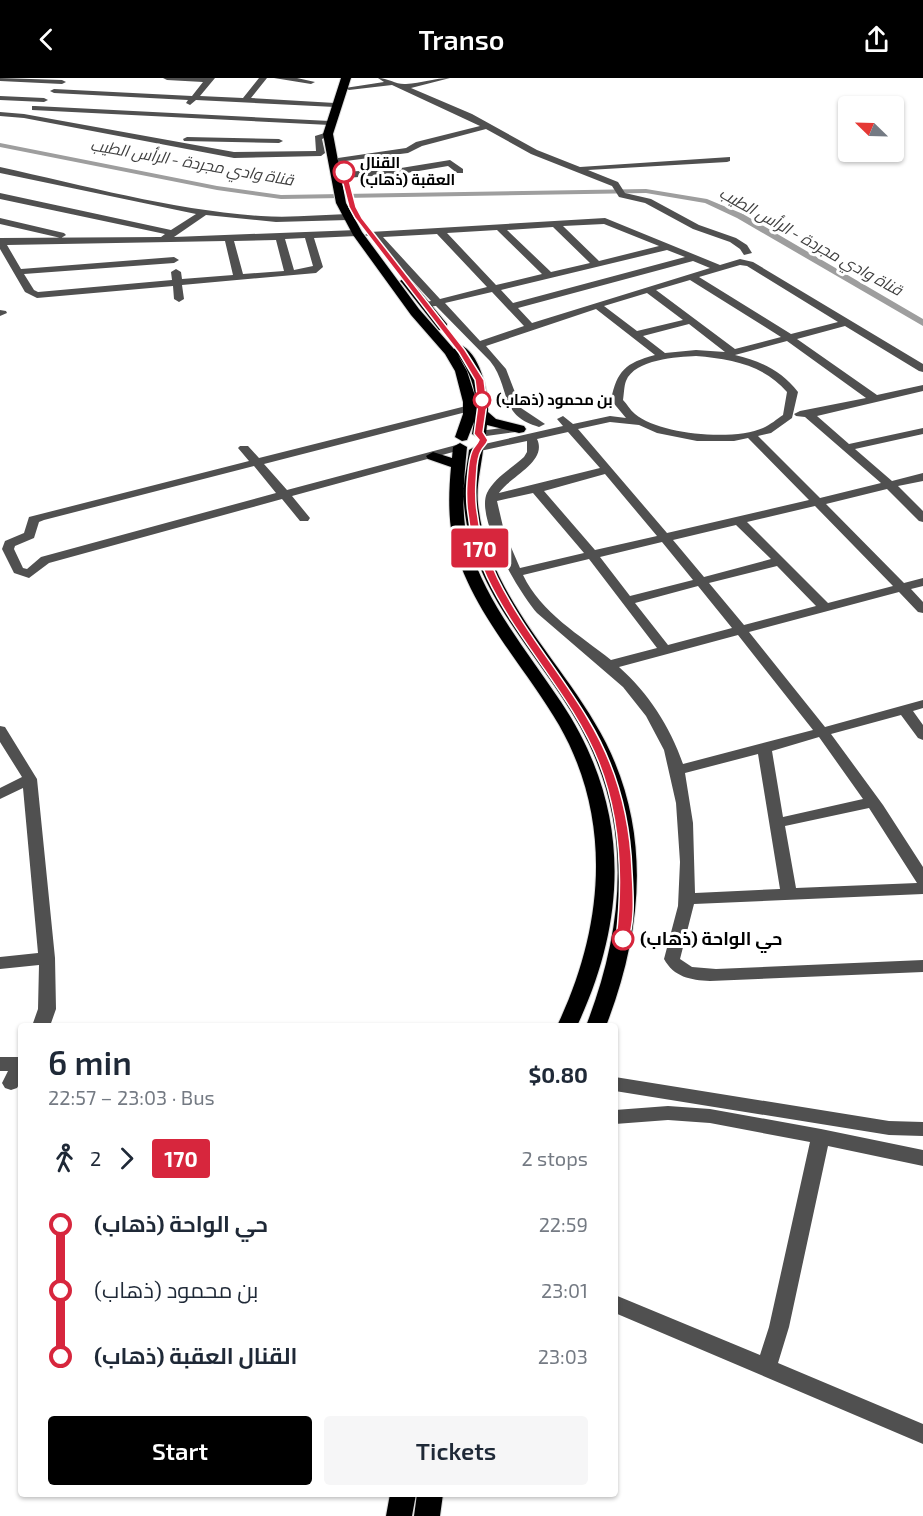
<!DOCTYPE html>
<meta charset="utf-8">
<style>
:root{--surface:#fff;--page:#f6f6f7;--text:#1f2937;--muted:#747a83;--accent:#000}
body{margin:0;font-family:"Exo 2",Cairo,sans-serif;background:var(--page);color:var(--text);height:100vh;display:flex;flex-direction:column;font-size:22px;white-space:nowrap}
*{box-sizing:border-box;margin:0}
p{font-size:20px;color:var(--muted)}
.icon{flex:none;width:33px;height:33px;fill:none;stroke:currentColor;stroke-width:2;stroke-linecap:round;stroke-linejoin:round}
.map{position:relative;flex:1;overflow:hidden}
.side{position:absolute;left:18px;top:945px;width:600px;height:474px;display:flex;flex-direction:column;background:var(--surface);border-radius:6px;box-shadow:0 2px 4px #0004}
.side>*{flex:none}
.badge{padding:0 12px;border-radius:4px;font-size:21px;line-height:39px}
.needle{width:39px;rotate:293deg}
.buttons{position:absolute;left:838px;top:18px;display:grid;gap:12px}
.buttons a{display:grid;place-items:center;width:66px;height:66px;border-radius:6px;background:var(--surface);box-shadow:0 2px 4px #0004;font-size:30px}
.map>.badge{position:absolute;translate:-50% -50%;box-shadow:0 0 0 3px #fff}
.legs{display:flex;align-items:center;gap:9px;height:66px;padding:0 30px;font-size:20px}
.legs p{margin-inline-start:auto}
.head{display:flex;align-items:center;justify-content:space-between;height:102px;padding:0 30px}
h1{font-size:33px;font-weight:600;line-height:45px}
.cta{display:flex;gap:12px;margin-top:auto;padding:12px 30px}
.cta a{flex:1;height:69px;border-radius:6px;background:var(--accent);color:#fff;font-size:24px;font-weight:600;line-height:69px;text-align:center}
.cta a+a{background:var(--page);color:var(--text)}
ul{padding:0 30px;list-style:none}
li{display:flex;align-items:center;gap:21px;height:66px;font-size:22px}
li i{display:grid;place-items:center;width:9px;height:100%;margin:0 8px;background:currentColor}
li i::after{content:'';width:15px;height:15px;margin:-8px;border:4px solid;border-radius:50%;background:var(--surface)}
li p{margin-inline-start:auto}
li:first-child i{background:linear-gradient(#0000 50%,currentColor 0)}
li:last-child i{background:linear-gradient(currentColor 50%,#0000 0)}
header{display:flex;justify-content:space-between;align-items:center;height:78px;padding:0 30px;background:var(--accent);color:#fff;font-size:27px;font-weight:600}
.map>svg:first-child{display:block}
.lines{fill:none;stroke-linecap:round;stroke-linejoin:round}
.canal{fill:#9e9e9e;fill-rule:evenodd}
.highway-casing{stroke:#dbdbdb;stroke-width:2}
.minor{fill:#505050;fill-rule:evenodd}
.highway{fill:#000;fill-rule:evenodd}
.line-1{fill:#d7263d;stroke:#fff;stroke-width:1.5}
.stop-1-dot{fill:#fff;stroke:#d7263d;stroke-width:3}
.labels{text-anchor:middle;stroke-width:6;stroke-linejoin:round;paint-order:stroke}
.far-stop-label{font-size:15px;font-weight:bold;fill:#000;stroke:#fff;text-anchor:start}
.far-water-label{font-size:16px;font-style:italic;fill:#3f3f3f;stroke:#fff}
.stop-label{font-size:18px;font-weight:bold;fill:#000;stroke:#fff;text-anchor:start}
</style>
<header><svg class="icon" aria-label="back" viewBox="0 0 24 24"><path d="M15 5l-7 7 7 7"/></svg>Transo<svg class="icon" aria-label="share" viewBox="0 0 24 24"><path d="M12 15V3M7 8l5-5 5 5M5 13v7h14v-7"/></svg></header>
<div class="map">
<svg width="923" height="1438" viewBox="0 0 923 1438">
<rect width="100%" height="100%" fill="#fff"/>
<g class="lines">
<path class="canal" d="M0,65L217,108L281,117L646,111L707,121L743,136L923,241V248L737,140L705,125L646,115L281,121L217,112L0,69Z"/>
<g class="highway-casing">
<path id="highway" d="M341,0H351L333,56L346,125L362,154L419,231L454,271L460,267C480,274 489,315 488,334L496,341L524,348L526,351L524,354L519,355L487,347L486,356L479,360L472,356L474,344L467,362L462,363L455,359L463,336V324L455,293L445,276L411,237L353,157L336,125L323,56ZM458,277C467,290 473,303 475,318L467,293Z
M406,199L410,201L447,246V252H439L402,205L400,203Z
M460,365L467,369C464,401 460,436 469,468C487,526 528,574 561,624C630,727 629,838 577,948H557C603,852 614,743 559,647C523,585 466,528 452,457C448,435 449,411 451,389L428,381L426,378L433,374L452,380L453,369Z
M476,368L483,372C481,390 476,408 478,426C488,522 565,584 606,665C652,757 642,855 606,948H586C622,855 633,759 589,666C549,583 472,522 464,426C462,408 467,390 469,372Z
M390,1416H416L412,1438H386Z
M417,1416H443L440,1438H414Z"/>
</g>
<path class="minor" d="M0,0L62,2L66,4L62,6L0,3Z
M163,0H215L200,18L243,20L259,0H267L251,20L335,25L339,27L335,29L196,22L190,27L186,25L188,22L54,15L50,13L54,11L192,18L203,4L167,2Z
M274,0H297L315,4L311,6Z
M378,0C388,0 397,7 406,6C421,5 435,0 450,0L411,10L472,36L537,72L580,89L730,79V83L727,84L588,92L618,104L625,115L651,121L699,147L736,160L747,167L752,175L744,177L740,171L730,164L693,151L645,125L619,119L612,108L531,76L486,51L422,68L408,75L338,84V80L406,70L416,64L480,48L392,7L349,12L345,10L384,4Z
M0,18L44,20L48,22L44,24L0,22Z
M35,28L330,43L334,45L330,47L32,32V28Z
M0,34L24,36L234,74L316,73L315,58L328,54L332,56L322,61L325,75L321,78L234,80L24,40L0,38Z
M187,59L279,61L283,63L279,65L184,63L183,61Z
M450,82L463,91V95H457L448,88L401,96L345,100L341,97L345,94L401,90Z
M0,89C86,108 173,132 261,138C290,140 319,137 348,136L353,139L348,142L276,144L206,137L174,159L357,152L362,155L357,158L314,160L323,189L316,195L182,207L184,221L179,224L174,221L173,208L37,220L25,214L0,171V160L161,159L165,156L0,121V115L171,152L196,136L0,95ZM305,160L313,188L294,192L285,161ZM276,162L284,193L243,196L234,163ZM225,163L233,197L182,201L181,194L176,191L171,194L172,202L38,214L34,212L24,196L174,185L179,182L174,179L21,191L7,167Z
M0,140L64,155L66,157L61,160L0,146Z
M605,140L720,187L740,181L753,184L923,286V294L919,293L845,248L797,261L877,317L923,307V313L817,338L849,366L923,350V356L855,371L892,403L923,395V403L898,408L923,433V444L919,443L887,411L826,426L904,505L923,500V508L911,511L923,524V535L918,534L899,514L749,554L825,649L923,622V630L913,633L923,647V662L918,660L901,637L831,656L883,727L923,789V816L694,826L680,881L692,889L716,891L923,882V894L710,903C690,902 674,899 664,881L678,828L680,784L676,725L664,672L646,638L623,609L537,535C520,516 475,441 487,415C494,400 512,390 524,379L527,374V363L480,373L474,370L480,367L563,348L557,341L563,338L573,346L610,338L626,340L611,322C617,293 625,285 655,277L596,231L486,268L506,291L521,330L545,346L539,349C498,338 511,309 490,283L436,228L422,229V225L431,223L373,160L365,157L370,154ZM604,146L659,168L599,183L563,148ZM553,149L590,185L551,194L507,152ZM497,152L542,196L496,207L447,155ZM437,156L487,209L440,221L383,159ZM667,172L685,179L513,225L501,212ZM693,183L710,190L532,245L518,230ZM740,187L747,188L838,244L791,256L699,199ZM690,202L781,259L735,271L656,212ZM492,214L524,248L480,263L445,225ZM647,215L683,242L637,253L604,228ZM689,246L725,274L696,272L665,275L643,258ZM787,263L866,320L800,333L794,336L796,338L805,339L881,405L820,420L758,358L771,355L792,340L798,314C782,293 761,283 735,277ZM696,278C731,281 764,287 787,314L783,337C777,341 770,347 763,350C734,363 660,357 635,336C630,332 627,326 623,322C624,316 624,308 626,303C635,281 677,279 696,278ZM610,344L639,347L657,355L697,363H734L748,360L809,422L667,455L578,351ZM568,354L600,390L499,415C509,399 548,384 537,361ZM605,396L657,458L595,472L544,413ZM533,415L584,475L520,490L504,453L497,423ZM815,428L893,508L828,525L747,444ZM736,447L771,481L704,499L673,462ZM662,464L693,502L630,518L600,479ZM589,481L657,570L611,582C580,557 541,535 523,497ZM777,488L816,528L744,547L709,505ZM698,508L732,550L668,567L635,525ZM738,557L813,652L683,686C670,648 648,615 619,589ZM819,659L863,721L783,739L772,673ZM758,676L780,811L695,815L693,745L685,695ZM869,730L917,805L796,810L785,748Z
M0,232L6,233L7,235L0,238Z
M470,327L476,330L474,332L264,386L287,412L460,366L466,369L464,371L292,418L310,440L308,443H300L282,421L49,485L29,500L14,495L2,471L5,463L24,455L29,439L249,383L238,370L240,368H248L259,380ZM254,388L276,415L41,479L27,491L23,490L14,471L15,468L34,460L39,444L44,442Z
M518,348L524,351L522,353L479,359L473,356L479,353Z
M0,648L5,649L37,701L55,880L56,931L50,948H32L38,931L39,887L0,891V879L38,875L23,710L0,721V710L22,699L0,664Z
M0,979H21V1003L17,1010L11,1012L5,1010L2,1005L8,993H0Z
M615,999L889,1043L923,1044V1058L889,1057L615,1013Z
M668,1028L710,1031L821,1051L923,1072V1088L828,1068L789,1249L778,1285L923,1346V1366L615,1235V1217L760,1277L769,1249L810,1064L710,1045L668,1042L615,1046V1032Z"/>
<use href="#highway" class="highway"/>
</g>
<path class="line-1" d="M344,92L347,94L356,129L362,140L465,272L484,302L487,326L483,354L488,362C486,368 483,368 481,373C476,381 477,395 476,404C470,495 545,568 588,641C616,687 630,739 632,792C633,811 636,847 627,864L623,865L616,861C623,801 621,741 599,685C562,590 459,514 467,404C468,394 468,382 472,373C474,368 477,367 479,362L474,356L478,326L475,302L459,275L355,140L349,129L340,94Z"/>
<g class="stop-1-dot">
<circle cx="344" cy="94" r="10"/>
<circle cx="482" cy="322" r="8"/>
<circle cx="623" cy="861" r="10"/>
</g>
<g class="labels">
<g class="far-stop-label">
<text x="360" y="90">القنال<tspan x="360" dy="17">العقبة (ذهاب)</tspan></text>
<text x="496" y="327">بن محمود (ذهاب)</text>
</g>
<g class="far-water-label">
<text transform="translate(192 84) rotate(10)" y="6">قناة وادي مجردة - الرأس الطيب</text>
<text transform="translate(811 163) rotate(29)" y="6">قناة وادي مجردة - الرأس الطيب</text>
</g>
<g class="stop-label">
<text x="640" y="867">حي الواحة (ذهاب)</text>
</g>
</g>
</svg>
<div class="buttons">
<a><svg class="needle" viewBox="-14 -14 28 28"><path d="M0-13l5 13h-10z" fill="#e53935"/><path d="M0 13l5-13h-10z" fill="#747a83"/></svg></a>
</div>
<b class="badge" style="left:480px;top:470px;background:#d7263d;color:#fff">170</b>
<section class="side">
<div class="head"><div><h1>6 min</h1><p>22:57 – 23:03 · Bus</p></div><b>$0.80</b></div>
<div class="legs"><svg class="icon" aria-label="walk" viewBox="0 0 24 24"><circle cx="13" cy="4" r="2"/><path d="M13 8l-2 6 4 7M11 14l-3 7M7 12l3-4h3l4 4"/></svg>2<svg class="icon" aria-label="forward" viewBox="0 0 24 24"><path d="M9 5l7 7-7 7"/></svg><b class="badge" style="background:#d7263d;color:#fff">170</b><p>2 stops</p></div>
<ul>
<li><i style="color:#d7263d"></i><b>حي الواحة (ذهاب)</b><p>22:59</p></li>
<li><i style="color:#d7263d"></i><span>بن محمود (ذهاب)</span><p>23:01</p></li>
<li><i style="color:#d7263d"></i><b>القنال العقبة (ذهاب)</b><p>23:03</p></li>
</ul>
<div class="cta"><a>Start</a><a>Tickets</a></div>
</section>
</div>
